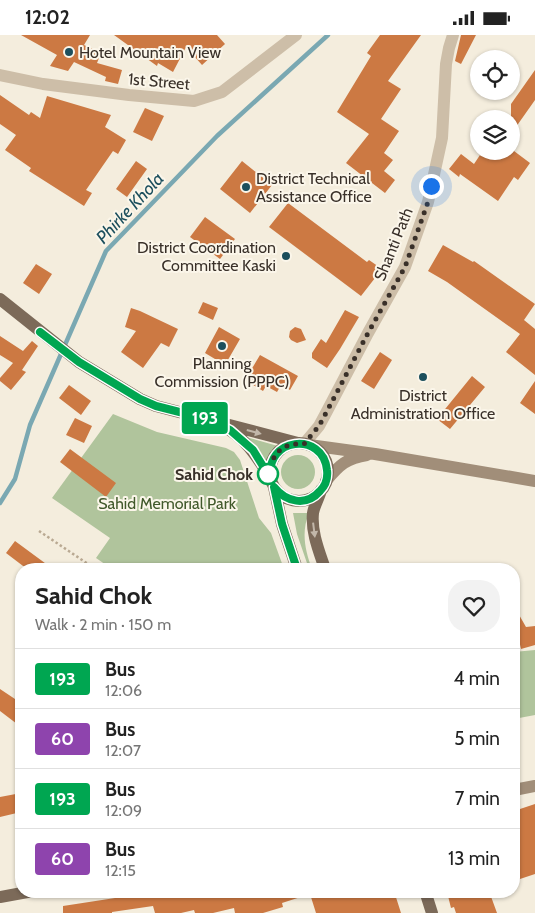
<!DOCTYPE html>
<meta charset="utf-8">
<style>
:root{--surface:#fff;--page:#f2f2f2;--text:#222;--muted:#767676;--line:#e0e0e0}
body{margin:0;font-family:Cabin,sans-serif;background:var(--page);color:var(--text);height:100vh;display:flex;flex-direction:column;font-size:19px;white-space:nowrap}
*{box-sizing:border-box;margin:0}
p{font-size:16px;color:var(--muted)}
.icon{flex:none;width:28px;height:28px;fill:none;stroke:currentColor;stroke-width:2;stroke-linecap:round;stroke-linejoin:round}
.map{position:relative;flex:1;overflow:hidden}
.drawer{position:absolute;left:15px;top:528px;width:505px;height:335px;display:flex;flex-direction:column;background:var(--surface);border-radius:20px;box-shadow:0 1px 4px #0004}
.drawer>*{flex:none}
.badge{padding:0 10px;border-radius:4px;font-size:18px;line-height:32px}
.controls{position:absolute;left:470px;top:15px;display:grid;gap:10px}
.controls a{display:grid;place-items:center;width:50px;height:50px;border-radius:50%;background:var(--surface);box-shadow:0 1px 4px #0004;font-size:25px}
.you{position:absolute;width:25px;height:25px;margin:-12px;border:4px solid #fff;border-radius:50%;background:#1a73e8;box-shadow:0 0 0 8px #1a73e833}
.map>.badge{position:absolute;translate:-50% -50%;box-shadow:0 0 0 2px #fff}
.round{display:grid;place-items:center;flex:none;width:52px;height:52px;border-radius:20px;background:var(--page)}
.headline{display:flex;align-items:center;justify-content:space-between;height:85px;padding:0 20px}
h1{font-size:24px;font-weight:800;line-height:38px}
ul{padding:0;list-style:none}
li{display:flex;align-items:center;gap:15px;height:60px;padding:0 20px;border-top:1px solid var(--line)}
li div{flex:1}
li b{display:block;font-size:19px}
li em{font-style:normal}
li .badge{min-width:55px;font-weight:700;text-align:center}
.status{display:flex;justify-content:space-between;align-items:center;height:35px;padding:0 25px;background:var(--surface);direction:ltr}
.status svg{height:14px;fill:currentColor}
.map>svg:first-child{display:block}
.green{fill:#b0c49c}
.lines{fill:none;stroke-linecap:round;stroke-linejoin:round}
.stream{stroke:#7aa8b2;stroke-width:4.5}
.building{fill:#cc7943}
.path{stroke:#b9a992;stroke-width:2.5;stroke-dasharray:2.5 2.5;stroke-linecap:butt}
.minor{stroke:#cdbea8;stroke-width:12}
.secondary{stroke:#a18e79;stroke-width:12}
.primary{stroke:#7c6a59;stroke-width:12}
.oneway{fill:#c2b7a9}
.line-casing{stroke:#fff;stroke-width:11}
.line{stroke:#00a651;stroke-width:8}
.walk{stroke:#393029;stroke-width:5;stroke-dasharray:0 9}
.poi-dot{fill:#1c4f5d;stroke:#fbf6ea;stroke-width:2}
.stop-dot{fill:#fff;stroke:#00a651;stroke-width:2.5}
.labels{text-anchor:middle;stroke-width:4;stroke-linejoin:round;paint-order:stroke}
.poi-label{font-size:16px;fill:#393029;stroke:#fbf6ea;text-anchor:start}
.street-label{font-size:16px;fill:#393029;stroke:#fbf6ea}
.stop-label{font-size:16px;font-weight:bold;fill:#393029;stroke:#fbf6ea;text-anchor:end}
.park-label{font-size:16px;fill:#41592b;stroke:#fbf6ea}
.water-label{font-size:18px;font-style:italic;fill:#1c4f5d;stroke:#fbf6ea}
</style>
<div class="status"><b>12:02</b><svg viewBox="0 0 49 12"><path d="M0 12V9h3v3zM5 12V6h3v6zM10 12V3h3v9zM15 12V0h3v12zM26 1h20v11H26zM47 4h2v5h-2z"/></svg></div>
<div class="map">
<svg width="535" height="878" viewBox="0 0 535 878">
<rect width="100%" height="100%" fill="#f4eddd"/>
<path class="green" d="M113,379L157,397L226,413L234,417L240,425L259,483L271,498L284,534H112L96,523L110,503L52,463Z
M246,402L278,411L271,416L266,428Z
M281 437a17 17 0 1 1 34 0a17 17 0 1 1-34 0Z
M293,478H309C301,497 305,515 312,534H309L297,499Z
M535,615V680L514,684V617Z"/>
<g class="lines">
<path class="stream" d="M0,468L15,444L30,390L106,216L217,101L328,0"/>
</g>
<path class="building" d="M21,0H90L84,10L101,18L97,28L122,35L118,49L105,46L106,42L74,27L68,36L50,31L57,20Z
M114,0H217L225,9L202,30L186,12L173,37L158,28L157,31Z
M380,0H421L388,46L401,54L381,84L399,96L384,118L393,125L384,136L395,145L385,158L346,128L369,99L337,77L371,21L367,18Z
M461,0H476L461,29L455,26Z
M535,35V65L511,99V69Z
M0,60L29,80L31,77L40,83L47,61L111,80L105,92L126,105L118,119L113,116L86,155L92,158L84,171L29,136L31,133L5,115L16,100L0,89Z
M145,73L164,81L152,106L133,97Z
M484,116H514L530,128L518,145L514,142L498,166L460,139L459,142L449,134L461,119L474,129L480,120L481,121Z
M136,126L147,134L127,162L116,154Z
M242,126L272,150L250,178L220,154Z
M288,168L367,227L369,225L382,234L361,261L269,192Z
M205,182L235,204L220,224L190,202Z
M443,210L473,227L474,226L535,269L524,285L535,294V340L506,317L520,299L447,247L428,236Z
M36,229L52,239L39,259L23,248Z
M203,267L218,273L213,285L198,278Z
M131,273L140,276L178,294L169,312L161,308L143,333L121,317L136,296L125,292Z
M345,275L359,282L340,314L327,333L312,323V318L321,304L326,308Z
M219,292L240,304L225,330L205,318Z
M295,292L301,294L306,305L297,308L291,305L289,302L290,296Z
M0,301L23,316L32,306L38,311L22,335L26,337L11,355L0,346V343L13,328L0,320Z
M380,317L392,325L374,354L361,346Z
M260,320L298,341L290,355L281,350L277,357L266,351L263,356L245,345Z
M472,341L485,352L450,394L437,384Z
M535,346V379L520,368Z
M69,350L91,366L81,380L59,363Z
M75,383L92,391L84,408L66,400Z
M70,414L116,448L106,462L60,427Z
M15,506L53,534H27L6,518Z
M514,571L526,592L535,591V610L521,614L514,583Z
M0,654L21,668V692L0,676Z
M21,758V777L0,782V762Z
M535,769V839L514,846V776Z
M150,856H394L401,878H316L310,859L282,868L283,872L263,878H235L234,873L213,878H195L194,875L181,878H155L153,871L112,877V878H63V871L128,861V860Z
M463,856H489L497,878H456L454,872L451,873L448,861Z"/>
<g class="lines">
<path class="path" d="M39,496L88,529L93,534"/>
<path class="minor" d="M0,40L43,49L129,60L194,66L222,57L296,0
M304,409L319,391L326,378L368,298L405,232L428,167L442,103L446,29L449,13L453,0"/>
<path class="secondary" d="M309,410L375,419L535,446
M326,446C339,430 347,423 367,420
M514,755L535,751"/>
<path class="primary" d="M0,264L79,327L140,364L156,371L298,408
M223,391C247,404 257,422 271,444
M270 437a29 29 0 1 1 58 0a29 29 0 1 1-58 0Z
M274,452L282,489L297,534
M321,455C319,463 314,471 313,478C311,497 319,516 325,534
M425,856L432,878
M0,862L33,856"/>
</g>
<defs><path id="oneway-solid" d="M-6-.8H1V-3.2L6.5 0L1 3.2V.8H-6Z" transform="scale(1.25)"/></defs>
<g class="oneway">
<use href="#oneway-solid" transform="translate(254 397) rotate(15)"/>
<use href="#oneway-solid" transform="translate(314 495) rotate(83)"/>
</g>
<g class="lines">
<g class="line-casing">
<path id="line" d="M40,297L79,327L140,364L156,371L211,385L230,395L253,415L271,444C264,402 323,396 327,435C328,443 325,451 320,456C306,472 286,467 274,452L282,489L297,534"/>
</g>
<use href="#line" class="line"/>
<path class="walk" d="M268,439L270,438C271,418 284,407 304,409L319,391L326,378L368,298L405,232L428,167L431,151"/>
</g>
<g class="poi-dot">
<circle cx="69" cy="17" r="5"/>
<circle cx="246" cy="152" r="5"/>
<circle cx="286" cy="221" r="5"/>
<circle cx="222" cy="311" r="5"/>
<circle cx="423" cy="342" r="5"/>
</g>
<circle class="stop-dot" cx="268" cy="439" r="10"/>
<g class="labels">
<g class="poi-label">
<text x="79" y="23">Hotel Mountain View</text>
<text x="256" y="149">District Technical<tspan x="256" dy="18">Assistance Office</tspan></text>
<text x="276" y="218" text-anchor="end">District Coordination<tspan x="276" dy="18">Committee Kaski</tspan></text>
<text x="222" y="334" text-anchor="middle">Planning<tspan x="222" dy="18">Commission (PPPC)</tspan></text>
<text x="423" y="366" text-anchor="middle">District<tspan x="423" dy="18">Administration Office</tspan></text>
</g>
<g class="street-label">
<text transform="translate(159 46) rotate(5)" y="6">1st Street</text>
<text transform="translate(393 209) rotate(-68)" y="6">Shanti Path</text>
</g>
<g class="stop-label">
<text x="253" y="445">Sahid Chok</text>
</g>
<g class="park-label">
<text x="167" y="474">Sahid Memorial Park</text>
</g>
<g class="water-label">
<text transform="translate(130 173) rotate(-47)" y="6">Phirke Khola</text>
</g>
</g>
</svg>
<div class="controls">
<a><svg class="icon" aria-label="locate" viewBox="0 0 24 24"><circle cx="12" cy="12" r="6"/><path d="M12 2v4M12 18v4M2 12h4M18 12h4"/></svg></a>
<a><svg class="icon" aria-label="layers" viewBox="0 0 24 24"><path d="M12 4l9 5-9 5-9-5zM3 14l9 5 9-5"/></svg></a>
</div>
<div class="you" style="left:431px;top:151px"></div>
<b class="badge" style="left:205px;top:383px;background:#00a651;color:#fff">193</b>
<section class="drawer">
<div class="headline"><div><h1>Sahid Chok</h1><p>Walk · 2 min · 150 m</p></div><a class="round"><svg class="icon" aria-label="heart" viewBox="0 0 24 24"><path d="M12 20l-8-8c-3-5 5-10 8-4 3-6 11-1 8 4z"/></svg></a></div>
<ul>
<li><span class="badge" style="background:#00a651;color:#fff">193</span><div><b>Bus</b><p>12:06</p></div><em>4 min</em></li>
<li><span class="badge" style="background:#8e44ad;color:#fff">60</span><div><b>Bus</b><p>12:07</p></div><em>5 min</em></li>
<li><span class="badge" style="background:#00a651;color:#fff">193</span><div><b>Bus</b><p>12:09</p></div><em>7 min</em></li>
<li><span class="badge" style="background:#8e44ad;color:#fff">60</span><div><b>Bus</b><p>12:15</p></div><em>13 min</em></li>
</ul>
</section>
</div>
